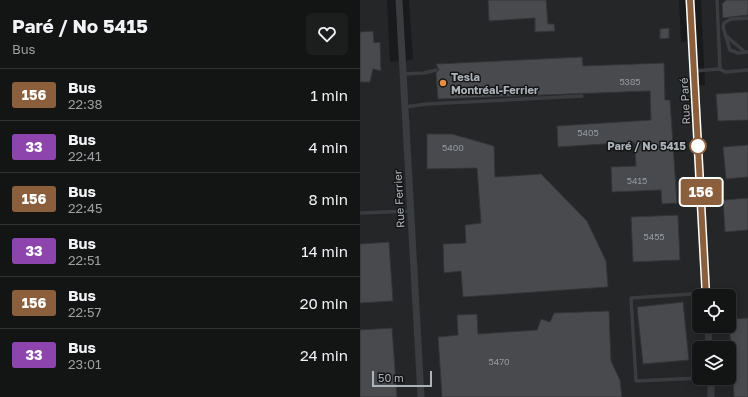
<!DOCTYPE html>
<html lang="fr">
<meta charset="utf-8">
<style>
:root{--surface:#131414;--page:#1c1d1d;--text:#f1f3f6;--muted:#9d9ea0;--line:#323334}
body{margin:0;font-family:"Golos Text",sans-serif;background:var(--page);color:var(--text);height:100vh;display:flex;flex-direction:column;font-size:15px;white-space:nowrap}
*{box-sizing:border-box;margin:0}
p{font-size:13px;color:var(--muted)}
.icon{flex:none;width:22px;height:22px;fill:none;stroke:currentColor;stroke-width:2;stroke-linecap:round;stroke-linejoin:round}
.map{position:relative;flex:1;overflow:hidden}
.drawer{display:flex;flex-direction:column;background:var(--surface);width:360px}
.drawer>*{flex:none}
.badge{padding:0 8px;border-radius:3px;font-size:14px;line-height:26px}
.tools{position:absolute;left:332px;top:289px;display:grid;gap:8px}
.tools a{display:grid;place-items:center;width:44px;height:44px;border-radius:6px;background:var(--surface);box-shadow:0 2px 10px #0003,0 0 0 1px var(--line);font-size:20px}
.scale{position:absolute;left:12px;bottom:10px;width:60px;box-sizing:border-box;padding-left:4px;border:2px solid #adb3ba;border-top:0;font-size:11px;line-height:14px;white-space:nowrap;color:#adb3ba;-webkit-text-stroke:3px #141516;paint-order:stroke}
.map>.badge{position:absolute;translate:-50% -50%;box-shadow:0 0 0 2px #fff}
.round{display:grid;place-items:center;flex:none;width:42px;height:42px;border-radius:6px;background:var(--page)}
.overview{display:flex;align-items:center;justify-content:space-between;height:68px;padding:0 12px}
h1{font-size:19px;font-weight:700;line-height:30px}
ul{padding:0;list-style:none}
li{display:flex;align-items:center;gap:12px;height:52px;padding:0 12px;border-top:1px solid var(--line)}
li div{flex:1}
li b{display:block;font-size:15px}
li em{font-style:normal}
li .badge{min-width:44px;font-weight:700;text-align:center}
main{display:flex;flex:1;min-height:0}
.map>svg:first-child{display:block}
.built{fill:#252628;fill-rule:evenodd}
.building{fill:#484a4e;stroke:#333437}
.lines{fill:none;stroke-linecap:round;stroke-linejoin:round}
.service{stroke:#3a3c40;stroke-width:3.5}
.minor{stroke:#3a3c40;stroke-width:7}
.line-casing{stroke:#fff;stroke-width:9}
.line{stroke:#8b5e3c;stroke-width:6}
.poi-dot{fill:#e58e47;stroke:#141516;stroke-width:1.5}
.stop-dot{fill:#fff;stroke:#8b5e3c;stroke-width:2}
.labels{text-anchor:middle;stroke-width:3;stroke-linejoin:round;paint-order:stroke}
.number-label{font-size:9px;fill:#94999f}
.poi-label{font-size:11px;font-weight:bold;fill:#adb3ba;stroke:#141516;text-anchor:start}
.street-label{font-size:11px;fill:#adb3ba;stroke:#141516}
.stop-label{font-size:11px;font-weight:bold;fill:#adb3ba;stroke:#141516;text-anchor:end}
</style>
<main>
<section class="drawer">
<div class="overview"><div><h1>Paré / No 5415</h1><p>Bus</p></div><a class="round"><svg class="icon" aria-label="heart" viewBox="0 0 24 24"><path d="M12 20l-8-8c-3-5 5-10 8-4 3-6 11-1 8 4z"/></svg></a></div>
<ul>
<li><span class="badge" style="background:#8b5e3c;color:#fff">156</span><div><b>Bus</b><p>22:38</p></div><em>1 min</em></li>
<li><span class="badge" style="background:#8e44ad;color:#fff">33</span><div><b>Bus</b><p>22:41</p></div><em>4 min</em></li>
<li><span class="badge" style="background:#8b5e3c;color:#fff">156</span><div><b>Bus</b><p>22:45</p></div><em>8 min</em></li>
<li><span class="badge" style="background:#8e44ad;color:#fff">33</span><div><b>Bus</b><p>22:51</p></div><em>14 min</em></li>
<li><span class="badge" style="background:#8b5e3c;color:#fff">156</span><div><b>Bus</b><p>22:57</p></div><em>20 min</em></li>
<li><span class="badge" style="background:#8e44ad;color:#fff">33</span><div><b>Bus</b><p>23:01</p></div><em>24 min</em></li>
</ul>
</section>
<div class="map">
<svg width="388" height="397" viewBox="0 0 388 397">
<rect width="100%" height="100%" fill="#191a1b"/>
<path class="built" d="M0,0H27L30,62L53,60L49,0H319L321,42L329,41L332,86L345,85L341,0H388V397H0ZM339,296H369V326H339ZM339,348H369V378H339Z"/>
<path class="building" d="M128,0H186L188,24H194L195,31L175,32V18L129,21Z
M366,0H388V15L363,18L362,4Z
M309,28V38L300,39V29Z
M13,31L14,43L20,42L21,71L13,69L10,82H0V32Z
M222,57L223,66L304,63L305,100H310L317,203L302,204L301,190L252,192L251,167L276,166L274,142L198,147L197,126L291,120L290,91L78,99L76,73L79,70L76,64Z
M388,92V120L358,121L356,94Z
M67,134H92L134,146L135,177L181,174L227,221L246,261L248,287L103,297L101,271L84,273L83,244L106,243L105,225L121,223L117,168L67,169Z
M388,145V177L366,179L363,147Z
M388,198V230L365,232L363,200Z
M318,215L320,260L273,262L271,217Z
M29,242L33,301L0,303V244Z
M323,302L329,360L283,364L277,307Z
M249,311L251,361L260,380L262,397H82L78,337L98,335L97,315L117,314L118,334L177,330L181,319L190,322L194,313Z
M388,318V397H374L369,319Z
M32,328L37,397H0V330Z"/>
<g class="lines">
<path class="service" d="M388,18L371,19L364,23L363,27L370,50L378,53L388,52
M365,35L385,52
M360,69L365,72L388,70
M334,71L360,69L357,0
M43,74L64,73L76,70
M45,107L67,104L222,96
M0,213L51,211
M340,378L276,381L271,298L346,293"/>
<path class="minor" d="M39,0L61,397
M330,0L346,296
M348,326L349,348
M351,378V397"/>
</g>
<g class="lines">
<g class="line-casing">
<path id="line" d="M330,0L346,296"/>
</g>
<use href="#line" class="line"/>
</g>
<circle class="poi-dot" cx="83" cy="83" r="4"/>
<circle class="stop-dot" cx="338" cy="146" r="8"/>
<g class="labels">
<g class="number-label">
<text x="270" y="85">5385</text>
<text x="228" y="136">5405</text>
<text x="93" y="151">5400</text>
<text x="277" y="184">5415</text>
<text x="294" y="240">5455</text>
<text x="139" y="365">5470</text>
</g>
<g class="poi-label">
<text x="91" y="81">Tesla<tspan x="91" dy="13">Montréal-Ferrier</tspan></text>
</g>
<g class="street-label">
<text transform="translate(325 101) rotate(-93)" y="4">Rue Paré</text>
<text transform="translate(39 199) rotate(-93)" y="4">Rue Ferrier</text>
</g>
<g class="stop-label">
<text x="326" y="150">Paré / No 5415</text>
</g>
</g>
</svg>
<div class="tools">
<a><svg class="icon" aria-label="locate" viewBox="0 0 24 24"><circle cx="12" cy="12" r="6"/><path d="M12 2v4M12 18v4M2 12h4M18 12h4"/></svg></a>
<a><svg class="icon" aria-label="layers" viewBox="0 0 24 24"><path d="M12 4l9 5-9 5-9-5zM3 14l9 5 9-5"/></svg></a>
</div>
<div class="scale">50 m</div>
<b class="badge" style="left:341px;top:192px;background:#8b5e3c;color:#fff">156</b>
</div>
</main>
